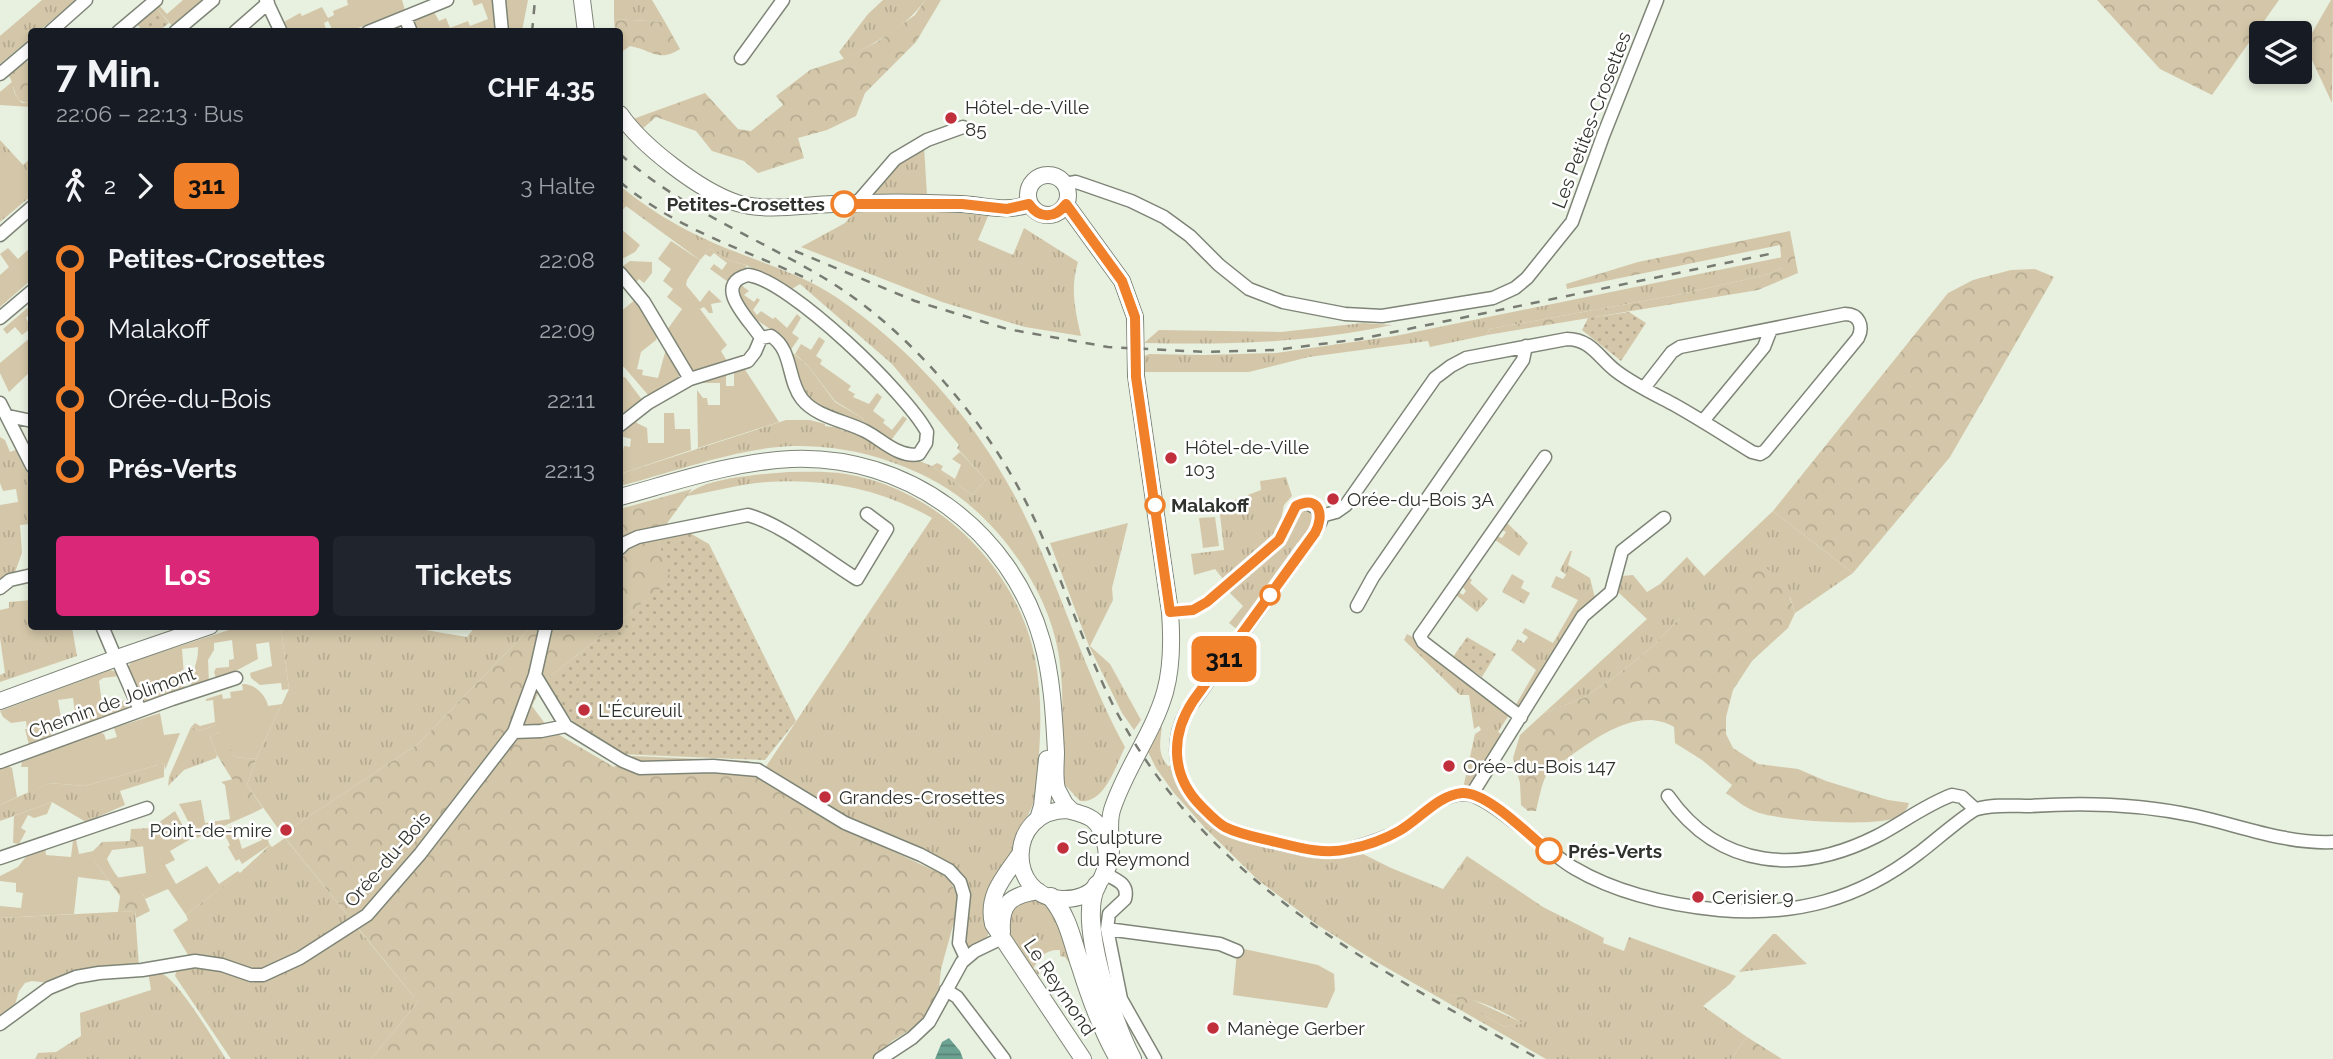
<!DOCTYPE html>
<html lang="de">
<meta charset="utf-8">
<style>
:root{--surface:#171b24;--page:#20242c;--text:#f1f3f6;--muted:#9ea1a6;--accent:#db2777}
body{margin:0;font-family:Raleway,sans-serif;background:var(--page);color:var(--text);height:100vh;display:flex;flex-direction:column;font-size:26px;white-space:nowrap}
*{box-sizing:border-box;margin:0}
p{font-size:23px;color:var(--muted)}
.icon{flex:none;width:38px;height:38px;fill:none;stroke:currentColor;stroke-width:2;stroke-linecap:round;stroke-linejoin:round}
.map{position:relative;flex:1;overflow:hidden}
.details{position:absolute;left:28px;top:28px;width:595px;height:602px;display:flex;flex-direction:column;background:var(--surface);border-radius:7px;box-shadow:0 4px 10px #0003}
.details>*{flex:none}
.badge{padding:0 14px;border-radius:10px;font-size:24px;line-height:46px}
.fabs{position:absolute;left:2249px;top:21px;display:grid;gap:14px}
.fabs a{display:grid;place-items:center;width:63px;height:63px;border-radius:7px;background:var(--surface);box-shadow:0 4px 10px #0003;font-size:35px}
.map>.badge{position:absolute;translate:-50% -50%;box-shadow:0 0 0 4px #fff}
.legs{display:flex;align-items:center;gap:10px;height:77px;padding:0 28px;font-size:23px}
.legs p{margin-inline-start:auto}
.overview{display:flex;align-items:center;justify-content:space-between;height:119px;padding:0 28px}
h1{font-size:38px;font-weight:700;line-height:52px}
.action{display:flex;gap:14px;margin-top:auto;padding:14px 28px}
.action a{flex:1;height:80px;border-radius:7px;background:var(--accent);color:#fff;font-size:28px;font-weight:700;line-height:80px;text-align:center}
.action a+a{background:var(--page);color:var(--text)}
ul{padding:0 28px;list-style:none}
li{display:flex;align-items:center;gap:24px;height:70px;font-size:26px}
li i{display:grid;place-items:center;width:10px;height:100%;margin:0 9px;background:currentColor}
li i::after{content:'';width:18px;height:18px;margin:-9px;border:5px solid;border-radius:50%;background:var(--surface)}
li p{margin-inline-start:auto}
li:first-child i{background:linear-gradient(#0000 50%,currentColor 0)}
li:last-child i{background:linear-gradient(currentColor 50%,#0000 0)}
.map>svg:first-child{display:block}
.grass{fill:url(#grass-tufts);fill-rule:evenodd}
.forest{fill:url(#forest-crowns)}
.park{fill:url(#park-dots)}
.garden{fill:#d4c7a9}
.water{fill:url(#water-rules)}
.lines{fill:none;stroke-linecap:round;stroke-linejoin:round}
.minor-casing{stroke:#7e8577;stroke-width:15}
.major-casing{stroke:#7e8577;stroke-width:18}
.highway-casing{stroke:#7e8577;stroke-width:20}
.minor{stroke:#fff;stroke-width:12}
.major{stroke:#fff;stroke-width:16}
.highway{stroke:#fff;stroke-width:18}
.rail{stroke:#777b72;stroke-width:2.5;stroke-dasharray:9 9;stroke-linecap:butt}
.line-1-casing{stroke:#fff;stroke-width:16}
.line-1{stroke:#f0802a;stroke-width:10}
.poi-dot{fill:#c02f3b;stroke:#fff;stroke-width:2.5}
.stop-1-dot{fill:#fff;stroke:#f0802a;stroke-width:3.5}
.labels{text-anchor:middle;stroke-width:5;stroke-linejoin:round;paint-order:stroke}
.poi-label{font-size:19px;fill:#30332d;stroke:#fff;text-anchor:start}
.street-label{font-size:19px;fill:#30332d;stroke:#fff}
.stop-label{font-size:19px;font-weight:bold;fill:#30332d;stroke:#fff;text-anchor:start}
</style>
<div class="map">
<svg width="2333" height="1059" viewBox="0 0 2333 1059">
<defs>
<pattern id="grass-tufts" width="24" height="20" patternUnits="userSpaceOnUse" patternTransform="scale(1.75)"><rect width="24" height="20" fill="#d4c7a9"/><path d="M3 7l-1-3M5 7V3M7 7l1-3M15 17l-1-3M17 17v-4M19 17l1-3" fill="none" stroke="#b6ab92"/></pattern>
<pattern id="forest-crowns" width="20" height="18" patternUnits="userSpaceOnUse" patternTransform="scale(1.75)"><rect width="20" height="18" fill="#d4c7a9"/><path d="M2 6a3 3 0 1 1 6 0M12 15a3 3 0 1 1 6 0" fill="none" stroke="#b6ab92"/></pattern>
<pattern id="park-dots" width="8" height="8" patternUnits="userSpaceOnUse" patternTransform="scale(1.75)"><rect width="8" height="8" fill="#d4c7a9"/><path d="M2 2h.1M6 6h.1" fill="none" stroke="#b6ab92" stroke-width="1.8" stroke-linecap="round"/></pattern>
<pattern id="water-rules" width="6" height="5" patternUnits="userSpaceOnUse" patternTransform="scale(1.75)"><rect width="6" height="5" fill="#6ba291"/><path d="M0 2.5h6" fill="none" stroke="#588577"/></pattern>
</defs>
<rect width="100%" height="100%" fill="#e8f0e0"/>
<path class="grass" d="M42,0H76L39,31L32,32L31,38L0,64V36Z
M614,0H652L665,22L614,19Z
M883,0H925C906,28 873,44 844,59L839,52L868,14Z
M13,81C13,91 15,96 22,103H31V107L0,105V92Z
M0,140L23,165L32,157L31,196L0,222Z
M924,146L927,195H870L897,163Z
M620,186C646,207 674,225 705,239C745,258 800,272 836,297C908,346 970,414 1012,491C1057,573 1081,667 1125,747C1116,765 1105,804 1080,801L1064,784C1060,740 1066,695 1058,651C1047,587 995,515 938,483C896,459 844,445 795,446C740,447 674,472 620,486V474L786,420H810L825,424V426L840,428L841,430L866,435L864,439L932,466L972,495L986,480L957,448L959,445L892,364L800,284L792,289L746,265L728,260L710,249L700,260L626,206L620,213Z
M956,209L989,214L978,240L1013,255L1024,228L1078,262C1070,289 1075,309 1081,336L1025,327L942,302L801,247L845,223L856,210Z
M1783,257L1782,268L1766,275L1676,295L1489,329L1487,335L1430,347L1428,341L1309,357L1249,372H1142V357L1149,354L1204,355L1276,353L1395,336Z
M1363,323L1392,325C1305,343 1232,345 1144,343L1159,330L1281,332Z
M793,353L808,366L835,402L864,419L861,424L838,413L823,412L804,398L788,354Z
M0,437L5,440L10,452L18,449L31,479L32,524L20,525L22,553L14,575L0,581V505L18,502L16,489L3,491L0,483Z
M788,472C807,472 827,471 846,474C938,489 1017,568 1035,658C1044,704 1040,751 1035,797C1030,819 1014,831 1011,855L987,938L970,948H966L962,943L957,871L845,818L763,771L932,518C881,489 826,478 767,482C740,484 713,492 687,496C700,478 764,474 788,472Z
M1286,477L1292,496L1284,505L1279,529L1223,579L1215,569L1194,575L1191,554L1224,550L1219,506L1261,490L1260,481Z
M1308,510L1315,514V519L1302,545L1298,542L1265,588L1270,592L1239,631L1229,623L1243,606L1229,592L1287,539L1301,513Z
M1773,511L1853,573L1795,613L1790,597L1680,618L1652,647L1616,676L1583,698L1544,713L1647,619L1618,592L1622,576L1633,575L1647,592L1660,584L1687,557L1704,576Z
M1128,523L1112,588L1113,600L1090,646L1110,664L1141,720L1134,730L1122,713L1089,646L1050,543Z
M1507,523L1528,543L1519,556L1495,540L1497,536L1502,538L1506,532L1502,530Z
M1570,551H1572L1568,565L1590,578L1595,598L1522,711L1515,706L1536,670L1511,650L1518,639L1524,643L1528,637L1522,633L1525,628L1553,643L1578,600L1551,587L1556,576L1563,579L1566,575L1560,570Z
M1512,574L1524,581L1521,588L1530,593L1524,604L1502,592Z
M1469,577L1472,580L1470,583L1488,599L1477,612L1456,595L1459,592L1463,595L1466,591L1462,586Z
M31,600L32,626L72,627L77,656L0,682V675L5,673L0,638V610L9,608V602Z
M281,627H408L467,637L475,627H531L418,744L282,834L247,785L256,759L289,689Z
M1407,634L1416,639L1421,649L1509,715L1498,732L1506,737L1468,789L1464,784L1475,734L1481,730L1479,726L1474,729L1469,695H1460L1404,640Z
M216,725L221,731L210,737L217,755L216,758L184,770L168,786L169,777L191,727L200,731Z
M1162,725C1161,738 1156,753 1168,766H1173L1212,824L1341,856L1363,854L1391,868L1443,889L1467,856L1543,907L1604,938L1603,943L1624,951L1629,937L1736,976L1730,984L1703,1006L1747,1037L1731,1059H1546L1375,961L1316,924L1258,880L1205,828L1174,793L1156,768L1148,752ZM1449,994C1474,999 1501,1009 1522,1023L1504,1027Z
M164,763V777L120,791L125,805L86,822L52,802L0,821V805L49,783L85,786Z
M285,838L354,923L261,972L190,958L173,930L188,920L186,915L241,872L270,845L272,847Z
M1040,899L1055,911L1072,967L1065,957L1060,956V950C1046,949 1039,957 1033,969L1039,970V975L1032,970L1007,933L1013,901Z
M135,911L139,967L49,983L32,981L25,983L19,991L14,1008L0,1018V918Z
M356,926L418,1002L371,1059H231L175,976L177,968L182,966L222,969L253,983Z
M1773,934H1776L1807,964L1739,972Z
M148,972C149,972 158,972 159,972C178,978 214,1041 226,1059H35L38,1053L56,1052L81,1036L80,1013L151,990Z"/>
<path class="forest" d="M925,0H941L916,42L865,93L856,116L827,130L798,138L804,158L758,173L744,161L712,151L696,131L656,117L641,130L633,119L705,93L738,129L751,131L783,105L776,96L810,70L843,59L877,42L915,15Z
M2097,0H2279L2212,95L2160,69Z
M2331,0H2333L2332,103L2305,45Z
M614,19L665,22L680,49C658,63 652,50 630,46L620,53V32L615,31Z
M27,61L31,67V103C11,104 17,86 8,75Z
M1790,231L1798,273L1758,290L1487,335L1489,329L1676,295L1766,275L1782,268L1780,245L1567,289L1566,284L1638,262Z
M2011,270L2035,269L2054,277L1950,457L1853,573L1773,511L1948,293L1973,280Z
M692,489L657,537L672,580L620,621V509Z
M1761,566C1783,575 1788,592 1795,613L1788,628L1752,661L1733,690L1726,717V734L1733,748L1758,764L1798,769L1826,781L1888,800L1909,803C1907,810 1903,815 1895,818C1875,827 1775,821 1754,811C1744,807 1735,799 1726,793L1732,785L1702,760L1675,743L1674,727C1639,706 1597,737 1569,757C1563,762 1552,768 1547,774C1541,784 1539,800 1536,811H1528L1521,805L1520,783L1513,758L1520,735L1544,713L1583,698L1616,676L1652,647L1680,618L1731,582Z
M531,627H613L544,681L532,706L549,729L614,767L633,756L749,761L843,828L948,877L960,900L941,969L938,998L917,1026L892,1041L872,1059H371L418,1002L282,834L418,744Z
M221,731L235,757L256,759L247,785L263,808L253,813L217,755L210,737Z
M175,811L184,828L146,846L112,850L107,859C116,878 124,886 143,894L150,911L136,918L135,911L118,912L120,896L93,859V851L102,842L130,841L131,829L151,828Z
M1446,993L1471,999L1523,1023L1504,1027Z
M1747,1037L1782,1059H1731Z"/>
<path class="park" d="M154,5L169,23L159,31H143L134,21Z
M1629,312L1646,323L1621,361L1582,330L1588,318Z
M688,532L709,544L796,721L765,760L617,754L578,729L544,681L613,627L620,626V621L671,580L657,537Z
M1467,637L1496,654L1482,677L1453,657Z"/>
<path class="garden" d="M183,0H207L174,28L154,5L157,3L167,14Z
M347,0H402L405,10L350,31H333L328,21L324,23L326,29L324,31H287L282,23L300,13L302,16L322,7L328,18L334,15L333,11L348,5Z
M472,0H495L497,30L414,32L413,20L434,12L439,21L446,18L450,28L468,21L470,26L488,19L482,3L474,6Z
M505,0H528L522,31H508Z
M0,155L28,187L0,211Z
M620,228L640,245L635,252L620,260Z
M671,241L700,260L687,280L686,285L700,302L709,290L722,302L711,304L713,313H709L704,307L700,309L727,345L721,351L727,361L700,371H691L667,330L682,309L667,297L673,289L663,281L671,269L658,259Z
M31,247V280L0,307V275L9,267L0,254L8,248L18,259Z
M710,249L728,260L746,265L747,272L731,284L710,269L714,264L722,270L727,263L714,253L710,257L705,254Z
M630,261L652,262V273L644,283L639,279L634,284L620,268Z
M741,285L749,291L744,295L754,302L757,298L760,300L753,310L757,315L761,311L773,319L775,317L787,328L797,314L801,318L792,333L799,338L790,351C779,324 745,326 738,290Z
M636,299L658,333L656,340L641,352L637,369L643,370L642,375L658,378L666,349L680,376L649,396L624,367L620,368V312Z
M31,305V312L26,318L31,328L22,335L15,327L7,334L3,329Z
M31,337V371L9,392L0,373V363Z
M819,337L825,341L816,356L822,360L820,364L851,386L848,390L855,394L853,397L869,404L877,393L882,397L873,411L885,420L883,423L892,430L903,416L907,419L889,443L861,424L864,419L835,401L808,366L795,354L801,344L811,350Z
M744,368L779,422L698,448L697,390L703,398H707L708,405H720V383H700L726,374V386H734V372Z
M622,377H625L643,401L620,417Z
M664,413H674L675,429H690L691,450L620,474V462L624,446L630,447L631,439L620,436L621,431L635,419L637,423L647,428L648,443H664Z
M960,452L986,480L972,495L932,466L937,463L943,466L941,470L955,479L961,465L952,459Z
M1215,517L1219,546L1203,548L1199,518Z
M238,627H281L289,689L282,690L281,683L260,685L251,678L250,673L272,666L269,642L256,644L258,659L217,681L214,672L216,668L229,667V660L234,659L232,640L214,643V650L208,660L209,682L190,688C191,673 199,661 198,647L182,649L185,690L143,702L128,667L131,662Z
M110,670L117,672L119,676L103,678L99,681L103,711L120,709L119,702L130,699L128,710L80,727V713H75L73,698L58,700L62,724L47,739L29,745L25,729H27L26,721L11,723L3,717L0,711Z
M242,684C254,683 266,695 268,706L282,704L256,759L235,757L216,725L200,731L191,727L195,723L200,726L215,722L213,700L206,701V699L222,694L223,699L231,698L230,692L243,690Z
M160,713L164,735L180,733L165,770L164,763L85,786L49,783L28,793V767H21L22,762L98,732L104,734L106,740L117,737L114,728Z
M6,765L12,768L17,797L0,805V767Z
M233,779L253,813L197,838L179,804L201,800L205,823L230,819L225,785L221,782Z
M52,802L47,814L34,818L28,815L21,828L26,831L19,844L13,843L14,816Z
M235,825L242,849L262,840L261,837L265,835L263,830L271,835L268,841L270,845L242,864L239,859L236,861L228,847L230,845L223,831Z
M184,828L189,840L170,851L175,860L165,865L176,884L207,866L219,884L238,871L240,873L186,915L168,889L145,899L143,894L135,893L116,878L146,873L143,846Z
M76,839L79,854L93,851V859L109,881L78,877L74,914L0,918V906L21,908L23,893L16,892V883L0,881V876L18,867L29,853L45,846L46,855L71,857L73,840Z
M1244,949L1318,965L1334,974L1335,990L1327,1008L1233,995L1237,951Z"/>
<path class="water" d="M949,1038L960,1051L963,1059H935L942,1042Z"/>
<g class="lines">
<g class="minor-casing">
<path id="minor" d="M266,0L281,32
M499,0L502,32
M405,17L411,32
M50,32L86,0
M118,32L156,0
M175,32L213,0
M235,32L268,3
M368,32L447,0
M741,58L783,0
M0,74L32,47
M1064,184L1076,182L1085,185L1131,201L1164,217L1190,236L1219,265L1249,289L1283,302L1345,314L1382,316L1493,298L1515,288L1527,278L1572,222L1603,136L1657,0
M857,203L895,159L927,140L963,127
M0,235L32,207
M620,273L644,302L690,379
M748,275C790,280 907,394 927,432L926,443L919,454C912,456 905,454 898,451C886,446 877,437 865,431C846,421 816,417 802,399C787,380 793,350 771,336L761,338C752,322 710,285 748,275Z
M0,318L32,291
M0,403L32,466
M8,416L32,421
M1703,421L1764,347L1771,329
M620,425L648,403L690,379L748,361L755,352L761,338
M1321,516L1336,512L1346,505L1435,378L1451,366L1466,358L1567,339C1591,339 1599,358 1616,371C1633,384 1654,394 1673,404C1700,419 1726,436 1752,452L1760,454L1765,451L1858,338C1864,326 1859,314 1845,314L1680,347L1672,352L1644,388
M620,548L625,543L638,537L748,515C782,524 826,560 857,579L887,529L867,514
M0,588L10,580L32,575
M1357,606L1373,577L1523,360L1526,346
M1170,612L1193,610L1207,602L1279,540L1296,506L1307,503L1318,509L1321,521L1315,533L1186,712C1168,747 1176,781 1203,809C1210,815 1216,822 1223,826C1239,834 1258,837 1274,842C1300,848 1327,856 1353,848C1367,844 1383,839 1397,832C1419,821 1438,793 1465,794C1489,794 1547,853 1574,868C1618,894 1669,905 1720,910C1796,916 1858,900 1919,853C1930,845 1969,811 1977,809C1993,804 2014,806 2030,806C2086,802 2141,804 2196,816C2241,826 2286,844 2333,842
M102,626L113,652
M117,658L140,710
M535,675L566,726L623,761L640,768L713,766L758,770L845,823L921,855L949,870L960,882L964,895L959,943L966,958
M1521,717L1423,642L1420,636L1545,457
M514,732L541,731L566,726
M0,762L172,699L236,678
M1472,794L1583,616L1611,592L1622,551L1664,518
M1668,796C1720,870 1800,875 1877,836C1902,823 1925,805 1952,795L1962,797L1975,809
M0,858L147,808
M1105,874C1117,880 1129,884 1125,899L1109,914L1107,929L1121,999L1155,1059
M1107,929L1220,944L1237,951
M946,990L957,997L1004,1059
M0,1024L49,988L76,977L99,973L142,970L195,961L222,965L251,975H263L300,958L367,915L420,854L514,732L535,675L546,626
M880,1059L912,1038L929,1022L962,962L975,951L1002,938"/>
</g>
<g class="major-casing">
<path id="major" d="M582,0L586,32
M620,114C642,146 700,191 737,203C766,212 803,205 833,204C875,202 918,202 961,204C984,205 1006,213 1029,204
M1028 195a20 20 0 1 1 40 0a20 20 0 1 1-40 0Z
M1066,204L1122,281L1135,317L1136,376L1170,612C1172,638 1172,667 1165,692C1153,734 1125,769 1112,810C1106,830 1116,851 1107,869
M620,497C675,482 732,462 791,459C906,454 1011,530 1042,641C1052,676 1054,715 1056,752C1056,764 1054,777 1057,789L1065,804L1072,811
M0,701L117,658L210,626
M1067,810C1075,812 1085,814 1092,819C1101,825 1104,837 1106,847C1110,877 1094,900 1062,899C1006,898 1006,810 1067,810Z
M1038,819L1042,806L1047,759
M1020,854C1005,876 986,895 993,924L1083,1059
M1002,932C1000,903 1011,895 1038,891"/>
</g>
<g class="highway-casing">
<path id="highway" d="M1097,885C1076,919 1114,1025 1132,1059
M1051,897C1069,918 1072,942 1081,967C1091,999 1102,1030 1119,1059"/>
</g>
<use href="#minor" class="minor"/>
<use href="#major" class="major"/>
<use href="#highway" class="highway"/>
<path class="rail" d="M532,32L535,0
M620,154C679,207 751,235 819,275C867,303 909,341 945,383C986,430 1020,483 1044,541C1068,596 1087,653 1114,707C1206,883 1373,966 1539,1059
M620,182C681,232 742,248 812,281
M795,251L915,301L1007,329L1108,347L1206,352L1275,350L1360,339L1774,253"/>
</g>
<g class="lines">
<g class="line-1-casing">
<path id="line-1" d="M844,204H962L1007,209L1029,204C1039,219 1055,219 1066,204L1122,281L1135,317L1136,377L1170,612L1193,610L1207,602L1279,540L1296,506C1319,494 1325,515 1315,533L1193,701C1170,736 1171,776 1201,806C1209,814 1216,822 1225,827C1241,835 1260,838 1276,842C1300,848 1325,855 1349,849C1365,846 1385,839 1399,831C1419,820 1438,795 1462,793C1488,792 1528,835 1549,851"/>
</g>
<use href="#line-1" class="line-1"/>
</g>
<g class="poi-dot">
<circle cx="951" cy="118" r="7"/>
<circle cx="1171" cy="458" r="7"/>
<circle cx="1333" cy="499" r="7"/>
<circle cx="584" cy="710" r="7"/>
<circle cx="1449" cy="766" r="7"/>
<circle cx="825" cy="797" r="7"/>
<circle cx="286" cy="830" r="7"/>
<circle cx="1063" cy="848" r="7"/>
<circle cx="1698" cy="897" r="7"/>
<circle cx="1213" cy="1028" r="7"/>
</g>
<g class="stop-1-dot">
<circle cx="844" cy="204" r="12"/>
<circle cx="1155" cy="505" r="9"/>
<circle cx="1270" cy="595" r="9"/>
<circle cx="1549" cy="851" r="12"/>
</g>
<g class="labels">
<g class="poi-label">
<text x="965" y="114">Hôtel-de-Ville<tspan x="965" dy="22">85</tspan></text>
<text x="1185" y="454">Hôtel-de-Ville<tspan x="1185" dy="22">103</tspan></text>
<text x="1347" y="506">Orée-du-Bois 3A</text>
<text x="598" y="717">L'Écureuil</text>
<text x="1463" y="773">Orée-du-Bois 147</text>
<text x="839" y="804">Grandes-Crosettes</text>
<text x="272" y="837" text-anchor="end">Point-de-mire</text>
<text x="1077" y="844">Sculpture<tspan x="1077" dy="22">du Reymond</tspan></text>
<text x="1712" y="904">Cerisier 9</text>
<text x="1227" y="1035">Manège Gerber</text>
</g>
<g class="street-label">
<text transform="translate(1591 120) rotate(-69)" y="7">Les Petites-Crosettes</text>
<text transform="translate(112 702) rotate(-20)" y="7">Chemin de Jolimont</text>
<text transform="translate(387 859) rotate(-49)" y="7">Orée-du-Bois</text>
<text transform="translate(1060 987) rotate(56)" y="7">Le Reymond</text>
</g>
<g class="stop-label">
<text x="825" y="211" text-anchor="end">Petites-Crosettes</text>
<text x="1171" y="512">Malakoff</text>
<text x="1568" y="858">Prés-Verts</text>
</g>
</g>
</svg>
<div class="fabs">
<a><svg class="icon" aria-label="layers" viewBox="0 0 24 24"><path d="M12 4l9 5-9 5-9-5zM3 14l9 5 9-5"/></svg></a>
</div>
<b class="badge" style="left:1224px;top:659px;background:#f0802a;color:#111">311</b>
<section class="details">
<div class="overview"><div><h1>7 Min.</h1><p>22:06 – 22:13 · Bus</p></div><b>CHF 4.35</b></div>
<div class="legs"><svg class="icon" aria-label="walk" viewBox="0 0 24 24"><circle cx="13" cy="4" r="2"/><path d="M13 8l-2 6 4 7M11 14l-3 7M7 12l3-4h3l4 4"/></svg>2<svg class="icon" aria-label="forward" viewBox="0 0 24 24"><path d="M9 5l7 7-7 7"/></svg><b class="badge" style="background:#f0802a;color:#111">311</b><p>3 Halte</p></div>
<ul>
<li><i style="color:#f0802a"></i><b>Petites-Crosettes</b><p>22:08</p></li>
<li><i style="color:#f0802a"></i><span>Malakoff</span><p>22:09</p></li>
<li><i style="color:#f0802a"></i><span>Orée-du-Bois</span><p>22:11</p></li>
<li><i style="color:#f0802a"></i><b>Prés-Verts</b><p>22:13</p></li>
</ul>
<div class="action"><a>Los</a><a>Tickets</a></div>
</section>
</div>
